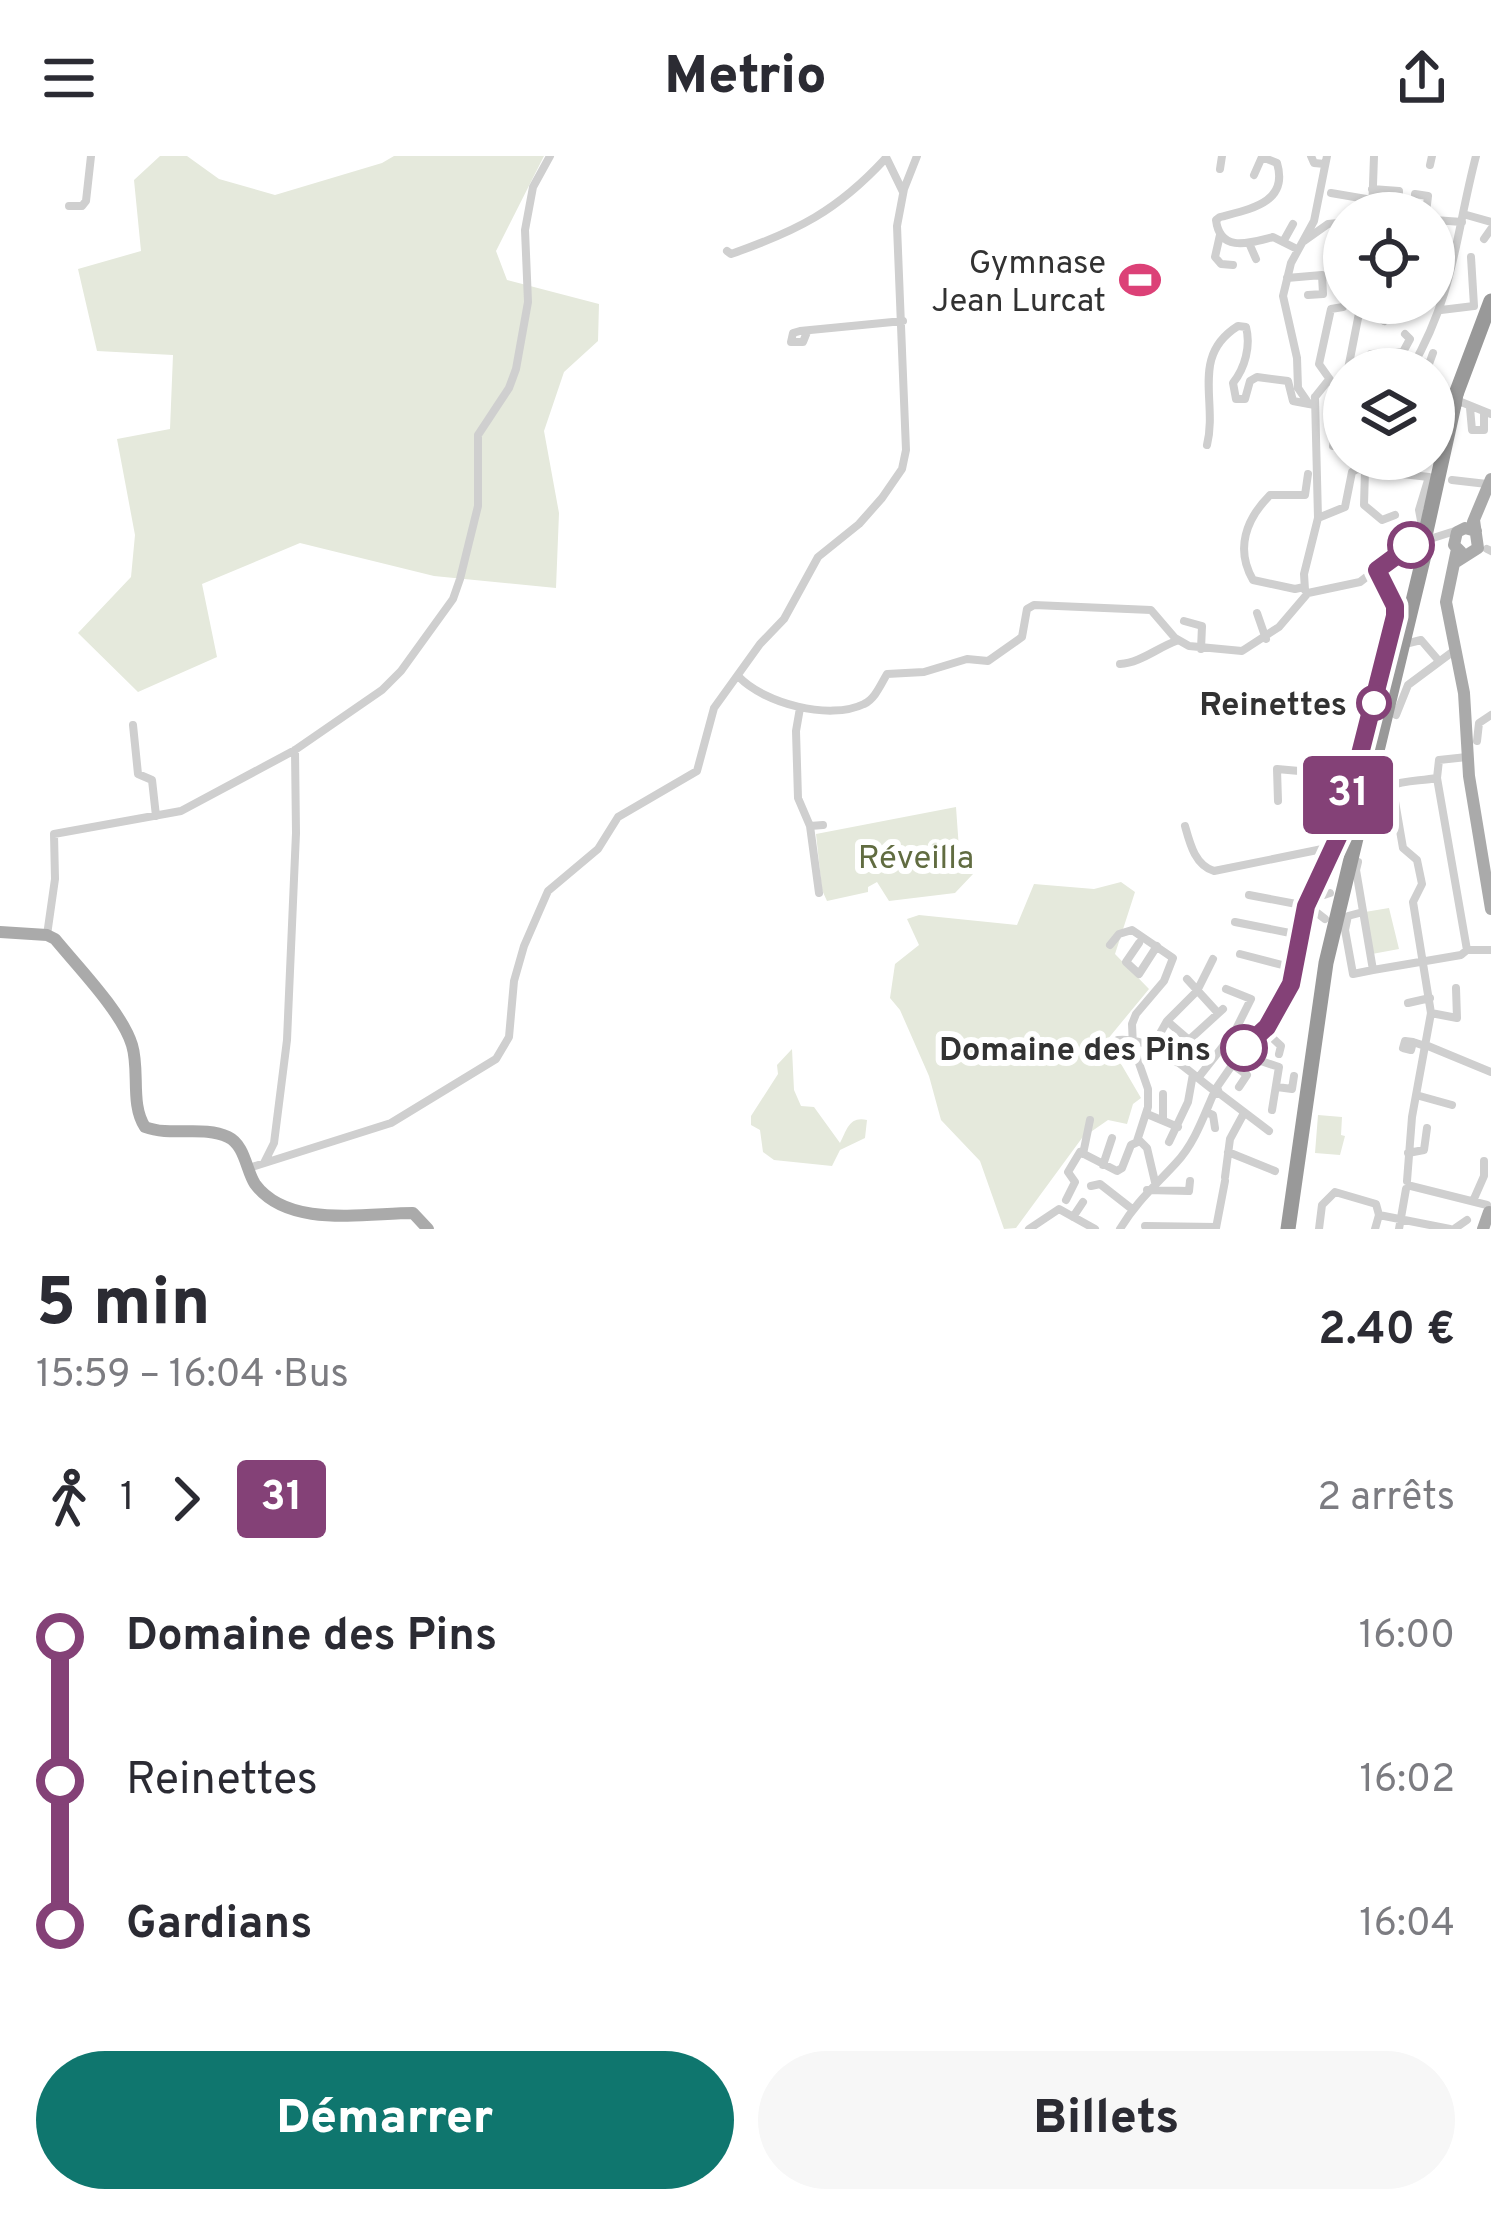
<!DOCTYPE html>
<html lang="fr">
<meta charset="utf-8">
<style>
:root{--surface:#fff;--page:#f7f7f7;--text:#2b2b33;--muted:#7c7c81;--accent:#0f766e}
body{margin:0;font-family:Overpass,sans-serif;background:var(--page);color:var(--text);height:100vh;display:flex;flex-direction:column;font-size:45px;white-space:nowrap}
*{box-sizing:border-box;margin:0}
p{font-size:39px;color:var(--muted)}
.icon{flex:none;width:66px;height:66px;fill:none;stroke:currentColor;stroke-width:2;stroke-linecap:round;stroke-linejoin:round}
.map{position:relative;height:1073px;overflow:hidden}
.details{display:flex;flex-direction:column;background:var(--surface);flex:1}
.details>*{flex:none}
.badge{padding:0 24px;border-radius:9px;font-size:42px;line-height:78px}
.buttons{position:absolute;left:1323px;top:36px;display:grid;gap:24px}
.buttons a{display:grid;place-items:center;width:132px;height:132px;border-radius:50%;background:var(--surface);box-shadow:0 3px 9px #0004;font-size:60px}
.map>.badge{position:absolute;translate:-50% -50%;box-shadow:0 0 0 6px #fff}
.legs{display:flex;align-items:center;gap:18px;height:132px;padding:0 36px;font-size:39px}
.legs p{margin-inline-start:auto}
.headline{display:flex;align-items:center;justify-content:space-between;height:204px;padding:0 36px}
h1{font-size:66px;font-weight:800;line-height:90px}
.button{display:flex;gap:24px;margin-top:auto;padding:24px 36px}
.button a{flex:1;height:138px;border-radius:72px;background:var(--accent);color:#fff;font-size:48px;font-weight:800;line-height:138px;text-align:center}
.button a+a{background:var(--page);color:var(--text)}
ul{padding:0 36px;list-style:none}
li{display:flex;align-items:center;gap:42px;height:144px;font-size:45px}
li i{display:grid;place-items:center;width:18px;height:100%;margin:0 15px;background:currentColor}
li i::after{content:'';width:30px;height:30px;margin:-15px;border:9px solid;border-radius:50%;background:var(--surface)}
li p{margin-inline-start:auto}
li:first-child i{background:linear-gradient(#0000 50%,currentColor 0)}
li:last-child i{background:linear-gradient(currentColor 50%,#0000 0)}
header{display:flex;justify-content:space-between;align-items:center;height:156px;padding:0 36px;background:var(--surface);font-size:54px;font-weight:800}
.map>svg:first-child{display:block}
.green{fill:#e5e9dc}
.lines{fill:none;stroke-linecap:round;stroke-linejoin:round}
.minor{stroke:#cfcfcf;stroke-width:8}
.major{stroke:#aaa;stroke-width:12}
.highway{stroke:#999;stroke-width:15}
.highway-bridge{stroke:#999;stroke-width:15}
.line-1-casing{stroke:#fff;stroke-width:27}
.line-1{stroke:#844177;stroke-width:18}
.stop-1-dot{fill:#fff;stroke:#844177;stroke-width:6}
.labels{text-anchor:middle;stroke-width:12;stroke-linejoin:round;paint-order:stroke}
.poi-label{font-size:33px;fill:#323232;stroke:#fff;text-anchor:end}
.stop-label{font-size:33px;font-weight:bold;fill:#323232;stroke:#fff;text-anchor:end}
.park-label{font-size:33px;fill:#616c41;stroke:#fff}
</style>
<header><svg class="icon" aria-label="menu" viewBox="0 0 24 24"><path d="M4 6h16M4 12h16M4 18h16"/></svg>Metrio<svg class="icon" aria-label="share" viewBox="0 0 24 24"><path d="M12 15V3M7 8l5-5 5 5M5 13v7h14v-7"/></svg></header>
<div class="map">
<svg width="1491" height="1073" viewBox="0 0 1491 1073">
<rect width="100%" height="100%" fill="#fff"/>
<path class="green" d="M160,0H187L219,23L275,39L382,7L394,0H544L496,95L507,124L599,148L598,185L564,216L544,275L559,357L556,432L434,420L300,387L202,428L217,501L138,536L78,477L131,421L135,379L117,283L170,273L173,199L97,195L78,113L141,95L134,24Z
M956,651L960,707L973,718L955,737L889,745L877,726L868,731V736L827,745L822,734L816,678Z
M1121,726L1135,736L1115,798L1149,833L1107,884L1141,942L1133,948L1127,968L1108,964L1082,982L1016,1072L1004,1073L980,1005L941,964L929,920L900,854L890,842L895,808L919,789L907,763L919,759L1017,769L1034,728L1094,733Z
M1389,752L1399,793L1372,798L1365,756Z
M792,893L794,934L801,950L814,951L840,987C847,974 849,960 867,964L865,982L840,994L832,1010L774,1004L763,996L760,974L751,969V960L778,918L777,909Z
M1318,959L1342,961L1341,979L1345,980L1340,999L1315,997Z"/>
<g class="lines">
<path class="minor" d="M1311,0L1314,7L1325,8
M886,1L903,36
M1430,9L1432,0
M1220,13L1222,0
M1254,19L1262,1L1277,7C1289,47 1250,53 1220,61L1216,64C1220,97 1249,87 1273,81L1297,93
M1372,33L1399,35V46
M1331,37L1372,44
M1415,38L1428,40L1426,57
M69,50H82L86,45L91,0
M1372,57L1374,0
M1463,58L1491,66
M1434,64L1462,66
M1220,79L1215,101L1221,108L1233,109
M1484,83L1491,73
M1304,85L1328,68L1338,67L1339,74
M1283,86L1293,68
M1249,87L1256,103
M727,95L731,98C797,75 837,55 885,3
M1287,122L1322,119L1323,138L1308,139
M1341,137L1339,118H1344
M1441,154L1474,150L1471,101
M1384,165L1391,147
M807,176L803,186H791L793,177L800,175L903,165
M1371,198L1403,196L1410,183L1405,178
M1417,204L1429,208L1433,197
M1348,213L1361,147
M1411,213C1455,137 1455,80 1476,0
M1331,225L1319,208L1331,153L1343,151
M1434,235L1491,258
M1315,241L1327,226H1344
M1315,249L1309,248L1298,232L1297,202L1283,140L1291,107L1314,65L1327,0
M1470,252L1472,274H1484V257
M1207,289C1218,245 1190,200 1238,170L1246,171C1251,190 1245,212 1233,227L1236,243H1245L1250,225L1257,221L1288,225L1293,245L1309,248
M1333,290L1344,235
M1365,314L1364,349L1382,364L1395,359
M1452,324L1487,328
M1318,362L1345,351L1352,316L1357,313L1429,321L1419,354L1422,370
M1487,393L1491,395
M1304,431L1295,433L1253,424C1235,393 1246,363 1270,339H1305L1308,318
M1305,434L1304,418L1318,362L1315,241
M1257,457L1266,483
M1184,465L1202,470L1201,493
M1409,487L1421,484L1439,505
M1120,508C1140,507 1157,492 1176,485
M739,521C764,547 829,565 864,548C875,543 881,528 887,518L924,516L967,503L988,505L1022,481L1027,453L1034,449L1151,454L1175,482L1189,490L1242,495L1279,471L1308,437L1360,426L1405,391L1458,374
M800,552L796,575L798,642L810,670L819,737
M1396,559L1408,529L1455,494
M133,569L138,618L152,624L156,660
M1477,585L1479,567L1491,559
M1437,622L1467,794
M1392,628L1403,692L1417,704L1422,728L1413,746L1431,857L1412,961L1407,1025
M1278,645L1277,613L1355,620
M1371,650C1382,622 1410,627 1437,622L1439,604L1467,601
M810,670L823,669
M1185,670C1190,688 1195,709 1214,715L1337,690
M1358,706L1356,714L1373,814L1461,799L1467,794H1491
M1314,734L1324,739L1330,737
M1249,739L1307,750
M1363,756L1348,760L1345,774L1353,818L1373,814
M1303,764L1316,756L1325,763
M1235,766L1300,779
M47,779L55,723L54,678L181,655L295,594L382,534L401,515L453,443L460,423L478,350V279L509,232L516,213L528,146L525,74L533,31L550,0
M1139,787L1126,806L1139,818L1157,790
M1110,789L1119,778L1132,774L1173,802L1164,825L1136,858L1132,868L1133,890L1148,933V951L1137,985
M1240,798L1294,812
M1187,823L1218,857
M1226,833L1251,843L1235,875L1248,888
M1408,847L1430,842
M1431,857L1457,862L1456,832
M1167,865L1189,884
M1264,874L1281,890L1279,898
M1118,884C1155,881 1184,912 1212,933
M1413,886L1405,885L1403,892L1411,894L1413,886L1422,889
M1153,890L1167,865L1197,835L1213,803
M1428,890L1491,916
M1240,898L1279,911L1272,954
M1176,906L1189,884L1223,853
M1232,908L1247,919L1239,931
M1198,922L1235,875
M1277,931L1292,933L1294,920
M1219,937L1269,975
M1416,939L1452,949
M1206,956L1213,959L1215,972
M1147,958L1178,971
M1163,962V938
M1169,986L1188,946L1193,918
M1228,996L1275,1015
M1408,997L1424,994L1427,972
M1083,998L1090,964
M264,1007L274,987L287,884L296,677L295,594
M1103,1009L1112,982
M249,1012L391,967L496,903L509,881L514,825L524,790L548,735L598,693L618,661L697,615L714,552L760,488L784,463L818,401L859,368L882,342L902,313L906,294L897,70L904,33L917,0
M1225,1021L1230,983L1244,957
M1091,1030L1100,1028L1132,1053
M1411,1030L1487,1049
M1147,1034L1189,1035L1190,1025
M1066,1044L1075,1026L1068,1016L1080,996L1117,1015L1122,1012L1131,989L1140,985L1147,992L1155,1026
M1473,1045L1484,1020V1005
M1379,1059L1450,1073
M1073,1061L1083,1046
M1145,1070L1216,1071
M1216,1072L1225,1025
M1029,1073L1059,1053L1095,1073
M1120,1073C1136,1046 1155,1030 1176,1007C1194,988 1203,962 1213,939L1219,937L1217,931L1244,892L1267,871L1291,828L1305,755L1340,677L1395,460V450L1377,414
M1319,1073L1322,1049L1335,1036L1376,1048L1379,1059L1375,1073
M1399,1073L1406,1033
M1454,1073L1467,1064"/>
<path class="major" d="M1473,366L1491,323
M1457,393L1446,446L1464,537L1469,620L1491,753
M1461,396L1454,389L1457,376L1465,372L1476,375
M1456,406L1478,392L1474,364
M0,776L47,779L55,783C77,810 122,856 132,889C140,915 130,948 145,971C171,981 203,969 228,981C245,989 246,1014 255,1028C288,1073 366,1057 413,1057L428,1073
M1483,1073L1489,1056"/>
<path class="highway" d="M1456,238L1491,145
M1425,380L1454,249
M1288,1073L1326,807L1426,391"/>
<path class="highway-bridge" d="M1454,249L1456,238
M1422,392L1425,380"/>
</g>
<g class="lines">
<g class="line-1-casing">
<path id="line-1" d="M1244,892L1267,871L1291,828L1306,750L1340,677L1395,460V450L1377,414L1411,389"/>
</g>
<use href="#line-1" class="line-1"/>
</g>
<defs>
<g id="stadium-bare" transform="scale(3.24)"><path d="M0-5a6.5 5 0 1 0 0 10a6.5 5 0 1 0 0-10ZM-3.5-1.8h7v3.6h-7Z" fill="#dc4177" stroke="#fff" stroke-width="2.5" paint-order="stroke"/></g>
</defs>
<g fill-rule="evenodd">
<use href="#stadium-bare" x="1140" y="124"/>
</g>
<g class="stop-1-dot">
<circle cx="1411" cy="389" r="21"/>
<circle cx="1374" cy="547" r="15"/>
<circle cx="1244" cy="892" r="21"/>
</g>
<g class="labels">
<g class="poi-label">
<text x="1106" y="117">Gymnase<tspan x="1106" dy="38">Jean Lurcat</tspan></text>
</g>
<g class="stop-label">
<text x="1347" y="559">Reinettes</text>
<text x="1211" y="904">Domaine des Pins</text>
</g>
<g class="park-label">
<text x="916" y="712">Réveilla</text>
</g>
</g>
</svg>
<div class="buttons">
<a><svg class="icon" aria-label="locate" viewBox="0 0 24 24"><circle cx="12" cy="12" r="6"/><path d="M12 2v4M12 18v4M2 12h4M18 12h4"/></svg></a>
<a><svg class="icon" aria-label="layers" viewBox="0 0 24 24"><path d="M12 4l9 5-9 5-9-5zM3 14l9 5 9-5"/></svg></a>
</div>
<b class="badge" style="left:1348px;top:639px;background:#844177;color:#fff">31</b>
</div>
<section class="details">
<div class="headline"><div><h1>5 min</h1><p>15:59 – 16:04 · Bus</p></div><b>2.40 €</b></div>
<div class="legs"><svg class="icon" aria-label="walk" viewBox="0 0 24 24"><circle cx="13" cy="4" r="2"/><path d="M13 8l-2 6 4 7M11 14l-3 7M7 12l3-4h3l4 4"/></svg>1<svg class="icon" aria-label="forward" viewBox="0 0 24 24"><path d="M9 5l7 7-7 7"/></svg><b class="badge" style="background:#844177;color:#fff">31</b><p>2 arrêts</p></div>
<ul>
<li><i style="color:#844177"></i><b>Domaine des Pins</b><p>16:00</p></li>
<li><i style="color:#844177"></i><span>Reinettes</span><p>16:02</p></li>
<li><i style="color:#844177"></i><b>Gardians</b><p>16:04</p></li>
</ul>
<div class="button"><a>Démarrer</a><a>Billets</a></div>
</section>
